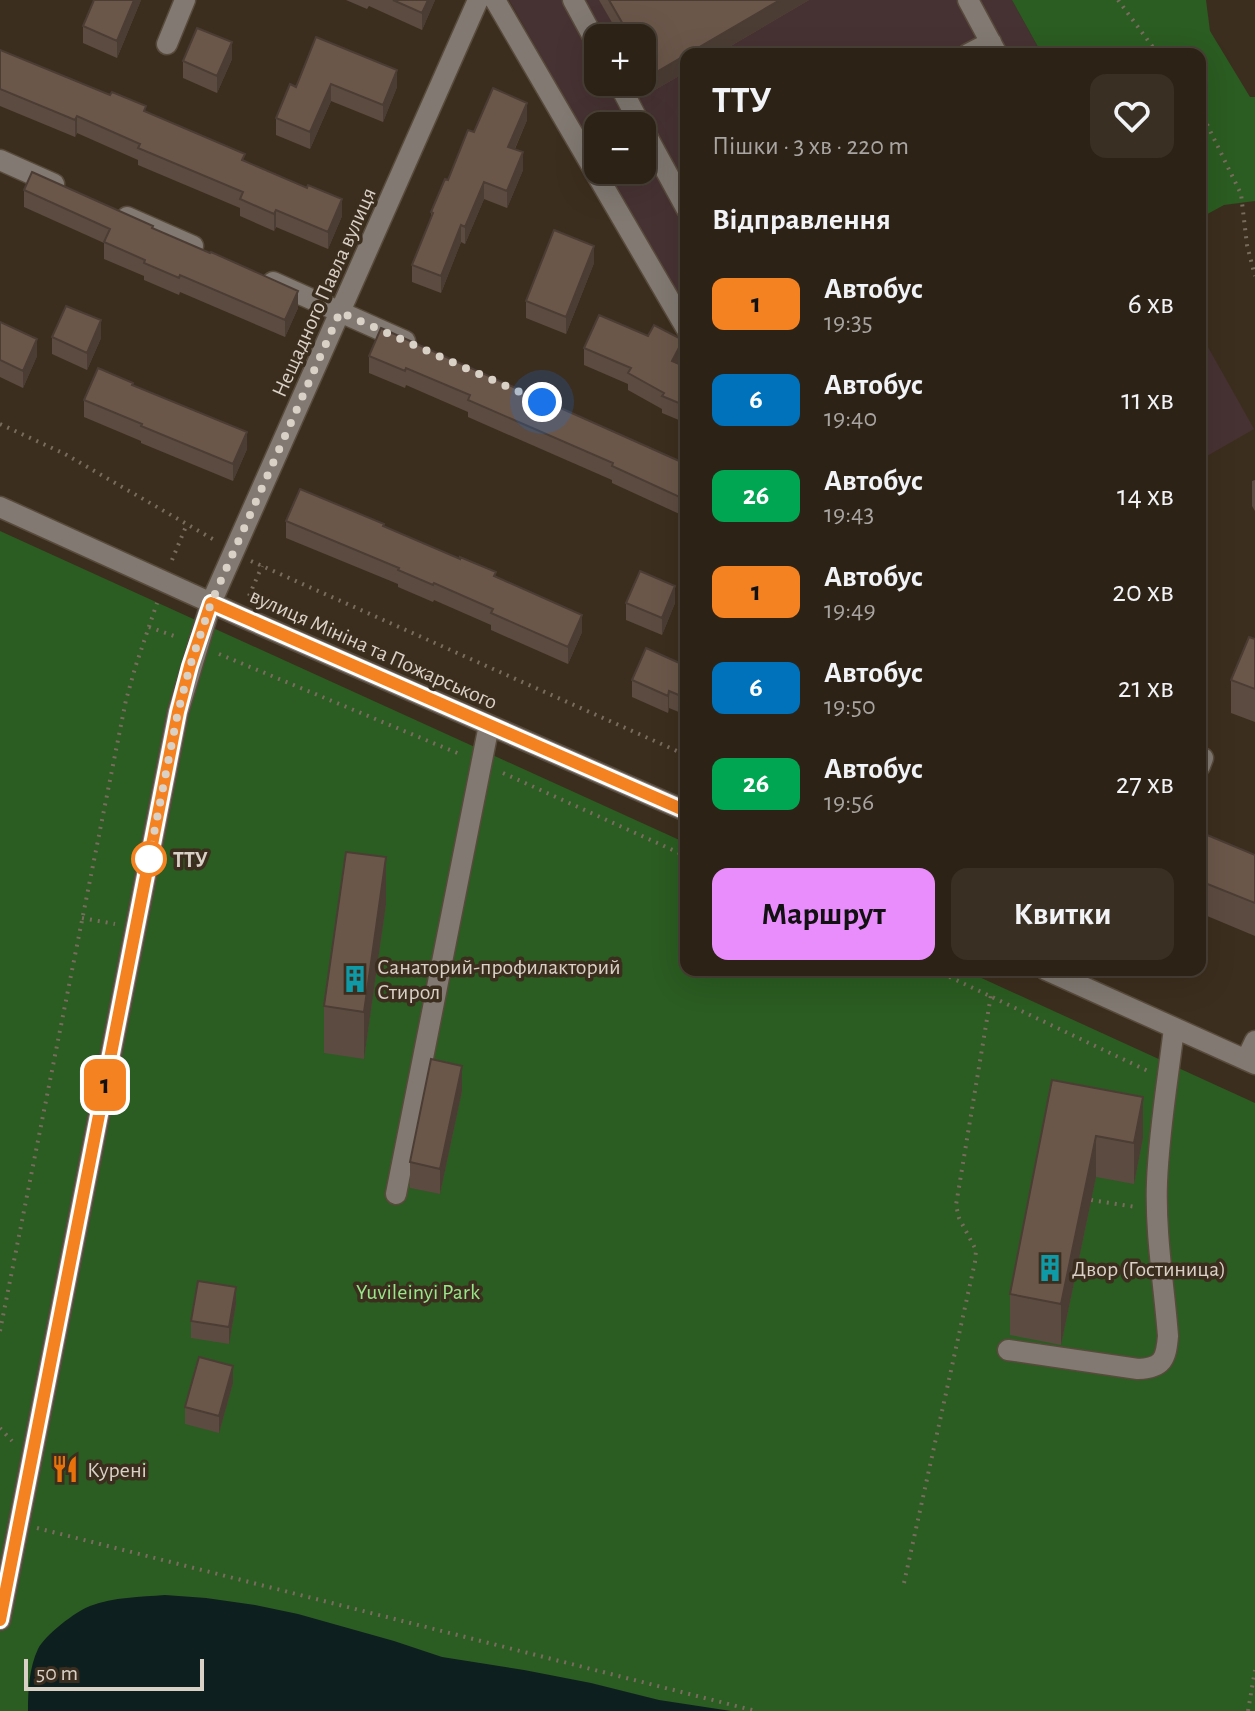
<!DOCTYPE html>
<html lang="uk">
<meta charset="utf-8">
<style>
:root{--surface:#2d2216;--page:#392f23;--text:#f1f3f6;--muted:#a7a4a1;--line:#483f35;--accent:#ea8dfc}
body{margin:0;font-family:"Alegreya Sans",sans-serif;background:var(--page);color:var(--text);height:100vh;display:flex;flex-direction:column;font-size:30px;white-space:nowrap}
*{box-sizing:border-box;margin:0}
p{font-size:26px;color:var(--muted)}
.icon{flex:none;width:44px;height:44px;fill:none;stroke:currentColor;stroke-width:2;stroke-linecap:round;stroke-linejoin:round}
.map{position:relative;flex:1;overflow:hidden}
.panel{position:absolute;left:680px;top:48px;width:526px;height:928px;display:flex;flex-direction:column;background:var(--surface);border-radius:16px;box-shadow:0 8px 32px #0002,0 0 0 2px var(--line)}
.panel>*{flex:none}
.badge{padding:0 16px;border-radius:12px;font-size:28px;line-height:52px}
.fabs{position:absolute;left:584px;top:24px;display:grid;gap:16px}
.fabs a{display:grid;place-items:center;width:72px;height:72px;border-radius:16px;background:var(--surface);box-shadow:0 8px 32px #0002,0 0 0 2px var(--line);font-size:40px}
.scale{position:absolute;left:24px;bottom:20px;width:180px;box-sizing:border-box;padding-left:8px;border:4px solid #d9d0c6;border-top:0;font-size:22px;line-height:28px;white-space:nowrap;color:#d9d0c6;-webkit-text-stroke:6px #3c2e1e;paint-order:stroke}
.you{position:absolute;width:40px;height:40px;margin:-20px;border:6px solid #fff;border-radius:50%;background:#1a73e8;box-shadow:0 0 0 12px #1a73e833}
.map>.badge{position:absolute;translate:-50% -50%;box-shadow:0 0 0 4px #fff}
h2{padding:0 32px;font-size:30px;line-height:72px}
.round{display:grid;place-items:center;flex:none;width:84px;height:84px;border-radius:16px;background:var(--page)}
.head{display:flex;align-items:center;justify-content:space-between;height:136px;padding:0 32px}
h1{font-size:38px;font-weight:700;line-height:60px}
.action{display:flex;gap:16px;margin-top:auto;padding:16px 32px}
.action a{flex:1;height:92px;border-radius:16px;background:var(--accent);color:#111;font-size:32px;font-weight:700;line-height:92px;text-align:center}
.action a+a{background:var(--page);color:var(--text)}
ul{padding:0;list-style:none}
li{display:flex;align-items:center;gap:24px;height:96px;padding:0 32px}
li div{flex:1}
li b{display:block;font-size:30px}
li em{font-style:normal}
li .badge{min-width:88px;font-weight:700;text-align:center}
.map>svg:first-child{display:block}
.industrial{fill:#473233;fill-rule:evenodd}
.green{fill:#2b5c21}
.water{fill:#0e1f1f}
.lines{fill:none;stroke-linecap:round;stroke-linejoin:round}
.minor-casing{stroke:#584b3c;stroke-width:23}
.path{stroke:#786c5e;stroke-width:4;stroke-dasharray:2 6;stroke-linecap:butt}
.minor{stroke:#817972;stroke-width:20}
.wall{fill:#5c4b40}
.shaded-wall{fill:#4b3d34}
.building{fill:#6b574a;stroke:#4b3d34;stroke-width:2}
.line-casing{stroke:#fff;stroke-width:18}
.line{stroke:#f58220;stroke-width:12}
.walk{stroke:#d9d0c6;stroke-width:8;stroke-dasharray:0 14.4}
.stop-dot{fill:#fff;stroke:#f58220;stroke-width:4}
.labels{text-anchor:middle;stroke-width:7;stroke-linejoin:round;paint-order:stroke}
.street-label{font-size:22px;fill:#d9d0c6;stroke:#3c2e1e}
.stop-label{font-size:22px;font-weight:bold;fill:#d9d0c6;stroke:#3c2e1e;text-anchor:start}
.poi-label{font-size:22px;fill:#d9d0c6;stroke:#3c2e1e;text-anchor:start}
.park-label{font-size:22px;fill:#99e58a;stroke:#3c2e1e}
</style>
<div class="map">
<svg width="1255" height="1711" viewBox="0 0 1255 1711">
<rect width="100%" height="100%" fill="#3c2e1e"/>
<path class="industrial" d="M509,0H1012L1042,54H686V313L605,170H642V126H598V157ZM598,38H642V82H598Z
M1200,333L1254,429L1200,460Z"/>
<path class="green" d="M1012,0H1206L1210,31L1250,97H1255V201L1224,205L1200,218V54H1042Z
M0,531L686,843V970H964L1255,1103V1711H0Z"/>
<path class="water" d="M165,1595L206,1598L255,1605L298,1614L394,1641L442,1657L524,1670L591,1683L659,1700L731,1711H28C28,1691 29,1668 38,1649C44,1636 76,1611 90,1606C114,1597 140,1597 165,1595Z"/>
<g class="lines">
<g class="minor-casing">
<path id="minor" d="M495,0L686,328
M573,0L598,46
M968,0L997,54
M167,44L185,0
M968,54L991,42
M618,82L641,126
M642,127L686,208
M0,160L54,184
M127,217L193,246
M273,282L405,341
M0,507L240,616L686,811
M1200,766L1203,758
M1046,970L1255,1064
M1246,1060L1255,1041
M396,1194L489,725
M1008,1350L1138,1369C1163,1368 1166,1359 1168,1336C1164,1285 1155,1233 1157,1182C1159,1130 1168,1079 1174,1028
M0,1620L178,712L211,603L478,0"/>
</g>
<path class="path" d="M1118,0L1158,54
M1200,110L1241,194L1247,245L1255,276
M0,424L65,454L216,541
M172,560L187,524
M251,561L686,755
M249,596L262,566
M149,627L177,637
M219,654L462,755
M503,773L686,856
M82,918L115,924
M935,970L1148,1071
M1091,1200L1136,1207
M0,1331L126,700L136,665L157,603
M0,1428L12,1441
M37,1528L756,1711
M904,1583L975,1262L976,1250L959,1218L956,1205L991,995
M1248,1711L1255,1670"/>
<use href="#minor" class="minor"/>
</g>
<path class="wall" d="M141,0L117,58L83,43V26Z
M346,0H435L422,30L369,6L367,9Z
M599,0H809L717,54H686V72L653,91L642,73V38H621Z
M316,37L397,87L383,122L331,101L310,149L276,135V118L296,87Z
M0,50L146,112L245,162L342,216L328,249L276,227L274,231L240,216V208L138,165V160L77,133L75,137L0,106Z
M232,59L217,93L183,78V61Z
M527,120L515,149L523,170L507,208L484,199L465,244L461,242L441,293L412,282V265L431,219V212L474,132Z
M24,190L153,229L298,308L285,337L180,292L179,295L144,280V276L104,259V243L24,207Z
M594,263L566,334L526,318V301Z
M0,322L37,356L23,388L0,377Z
M52,337L101,338L87,370L52,354Z
M584,348L683,357L679,364L686,367V423L662,413V409L628,390V384L584,365Z
M369,356L686,464V517L612,483V480L468,417V412L406,385L405,388L369,373Z
M133,385L247,449L233,481L141,443V441L84,417V400Z
M1255,480V511L1252,506V481Z
M286,521L384,526L496,577L582,632L568,664L491,630V625L434,600L433,602L398,587V584L286,538Z
M626,603H675L662,635L626,620Z
M1255,639V722L1231,713V680Z
M686,666V715L669,708L668,713L632,697V680Z
M1200,832L1255,855V936L1200,913Z
M386,904L364,1059L324,1053V1006Z
M1052,1080L1143,1138L1134,1184L1096,1177L1061,1345L1010,1335V1294Z
M462,1091L440,1194L410,1188V1162Z
M236,1304L229,1344L191,1338V1321Z
M233,1383L219,1433L185,1424V1407Z"/>
<path class="shaded-wall" d="M134,0H141L117,58V41Z
M428,0H435L422,30V13Z
M780,0H809L717,54H687Z
M232,42V59L217,93V76Z
M686,55V72L653,91V74Z
M397,70V87L383,122V105Z
M331,84V101L310,149V132Z
M527,103V120L508,164V147Z
M77,116V133L75,137V120Z
M523,152V170L507,208V191Z
M484,182V199L465,244V227Z
M342,199V216L328,249V232Z
M276,210V227L274,231V214Z
M461,225V242L441,293V276Z
M594,246V263L566,334V317Z
M298,291V308L285,337V320Z
M101,320V338L87,370V353Z
M37,339V356L23,388V371Z
M683,340V357L672,378V361Z
M247,432V449L233,481V464Z
M675,586V603L662,635V618Z
M582,615V632L568,664V647Z
M669,691V708L668,713V696Z
M386,857V904L364,1059V1012Z
M462,1066V1091L440,1194V1169Z
M1143,1097V1138L1134,1184V1143Z
M1096,1136V1177L1061,1345V1304Z
M236,1287V1304L229,1344V1327Z
M233,1366V1383L219,1433V1416Z"/>
<path class="building" d="M94,0H134L117,41L83,26Z
M393,0H428L422,13Z
M609,0H780L653,74L642,56V38H631Z
M197,28L232,42L217,76L183,61Z
M316,37L397,70L383,105L331,84L310,132L276,118L290,84L296,87Z
M0,50L110,95L112,92L146,106L144,111L245,154L242,160L307,188L308,185L342,199L328,232L276,210L274,214L240,199L243,192L138,148L140,144L77,116L75,120L0,89Z
M493,88L527,103L508,147L523,152L507,191L484,182L465,227L461,225L441,276L412,265L433,213L431,212L445,179L448,180L468,130L474,132Z
M32,172L153,226L152,228L210,253L211,252L298,291L285,320L180,275L179,278L144,263L145,260L104,242L110,229L24,190Z
M554,230L594,246L566,317L526,301Z
M66,306L101,320L87,353L52,337Z
M599,315L648,336L654,325L683,340L672,361L686,367V406L662,396L664,393L628,373L631,368L584,348Z
M0,322L37,339L23,371L0,360Z
M381,328L686,464V500L612,466L613,463L468,400L470,395L406,368L405,371L369,356Z
M98,368L133,383L132,385L247,432L233,464L141,426L142,424L84,400Z
M300,489L384,524L383,526L460,559V557L496,572L494,576L582,615L568,647L491,613L493,609L434,583L433,585L398,570L399,568L286,521Z
M640,571L675,586L662,618L626,603Z
M1249,637L1255,639V689L1231,680Z
M646,648L686,666V698L669,691L668,696L632,680Z
M1200,832L1255,855V903L1200,881Z
M346,852L386,857L364,1012L324,1006Z
M431,1059L462,1066L440,1169L410,1162Z
M1052,1080L1143,1097L1134,1143L1096,1136L1061,1304L1010,1294Z
M198,1281L236,1287L229,1327L191,1321Z
M199,1357L233,1366L219,1416L185,1407Z"/>
<g class="lines">
<g class="line-casing">
<path id="line" d="M0,1620L178,712L190,666L211,603L686,811"/>
</g>
<use href="#line" class="line"/>
<path class="walk" d="M149,859L178,712L190,666L211,603L340,312L542,402"/>
</g>
<defs>
<g id="building-bare" transform="scale(2.16)"><path d="M-4-6H4V6H1V3H-1V6H-4ZM-2.5-4.3h1.7v1.8h-1.7ZM.8-4.3h1.7v1.8H.8ZM-2.5-1h1.7V.8h-1.7ZM.8-1h1.7V.8H.8Z" fill="#0f9aa8" stroke="#3c2e1e" stroke-width="2.5" paint-order="stroke"/></g>
<g id="restaurant-bare" transform="scale(2.16)"><path d="M-5-6h1v4h1v-4h1v4h1v-4h1v5L-1.5 .5V6h-2V.5L-5-1ZM5-6V6H3V1.5H1.5Q1.5-4 5-6Z" fill="#e8710a" stroke="#3c2e1e" stroke-width="2.5" paint-order="stroke"/></g>
</defs>
<g fill-rule="evenodd">
<use href="#building-bare" x="355" y="979"/>
<use href="#building-bare" x="1050" y="1268"/>
<use href="#restaurant-bare" x="65" y="1469"/>
</g>
<circle class="stop-dot" cx="149" cy="859" r="16"/>
<g class="labels">
<g class="street-label">
<text transform="translate(323 292) rotate(-66)" y="8">Нещадного Павла вулиця</text>
<text transform="translate(374 648) rotate(24)" y="8">вулиця Мініна та Пожарського</text>
</g>
<g class="stop-label">
<text x="173" y="867">ТТУ</text>
</g>
<g class="poi-label">
<text x="377" y="974">Санаторий-профилакторий<tspan x="377" dy="25">Стирол</tspan></text>
<text x="1072" y="1276">Двор (Гостиница)</text>
<text x="87" y="1477">Курені</text>
</g>
<g class="park-label">
<text x="418" y="1299">Yuvileinyi Park</text>
</g>
</g>
</svg>
<div class="fabs">
<a>+</a>
<a>−</a>
</div>
<div class="scale">50 m</div>
<div class="you" style="left:542px;top:402px"></div>
<b class="badge" style="left:105px;top:1085px;background:#f58220;color:#111">1</b>
<section class="panel">
<div class="head"><div><h1>ТТУ</h1><p>Пішки · 3 хв · 220 m</p></div><a class="round"><svg class="icon" aria-label="heart" viewBox="0 0 24 24"><path d="M12 20l-8-8c-3-5 5-10 8-4 3-6 11-1 8 4z"/></svg></a></div>
<h2>Відправлення</h2>
<ul>
<li><span class="badge" style="background:#f58220;color:#111">1</span><div><b>Автобус</b><p>19:35</p></div><em>6 хв</em></li>
<li><span class="badge" style="background:#0072bc;color:#fff">6</span><div><b>Автобус</b><p>19:40</p></div><em>11 хв</em></li>
<li><span class="badge" style="background:#00a651;color:#fff">26</span><div><b>Автобус</b><p>19:43</p></div><em>14 хв</em></li>
<li><span class="badge" style="background:#f58220;color:#111">1</span><div><b>Автобус</b><p>19:49</p></div><em>20 хв</em></li>
<li><span class="badge" style="background:#0072bc;color:#fff">6</span><div><b>Автобус</b><p>19:50</p></div><em>21 хв</em></li>
<li><span class="badge" style="background:#00a651;color:#fff">26</span><div><b>Автобус</b><p>19:56</p></div><em>27 хв</em></li>
</ul>
<div class="action"><a>Маршрут</a><a>Квитки</a></div>
</section>
</div>
